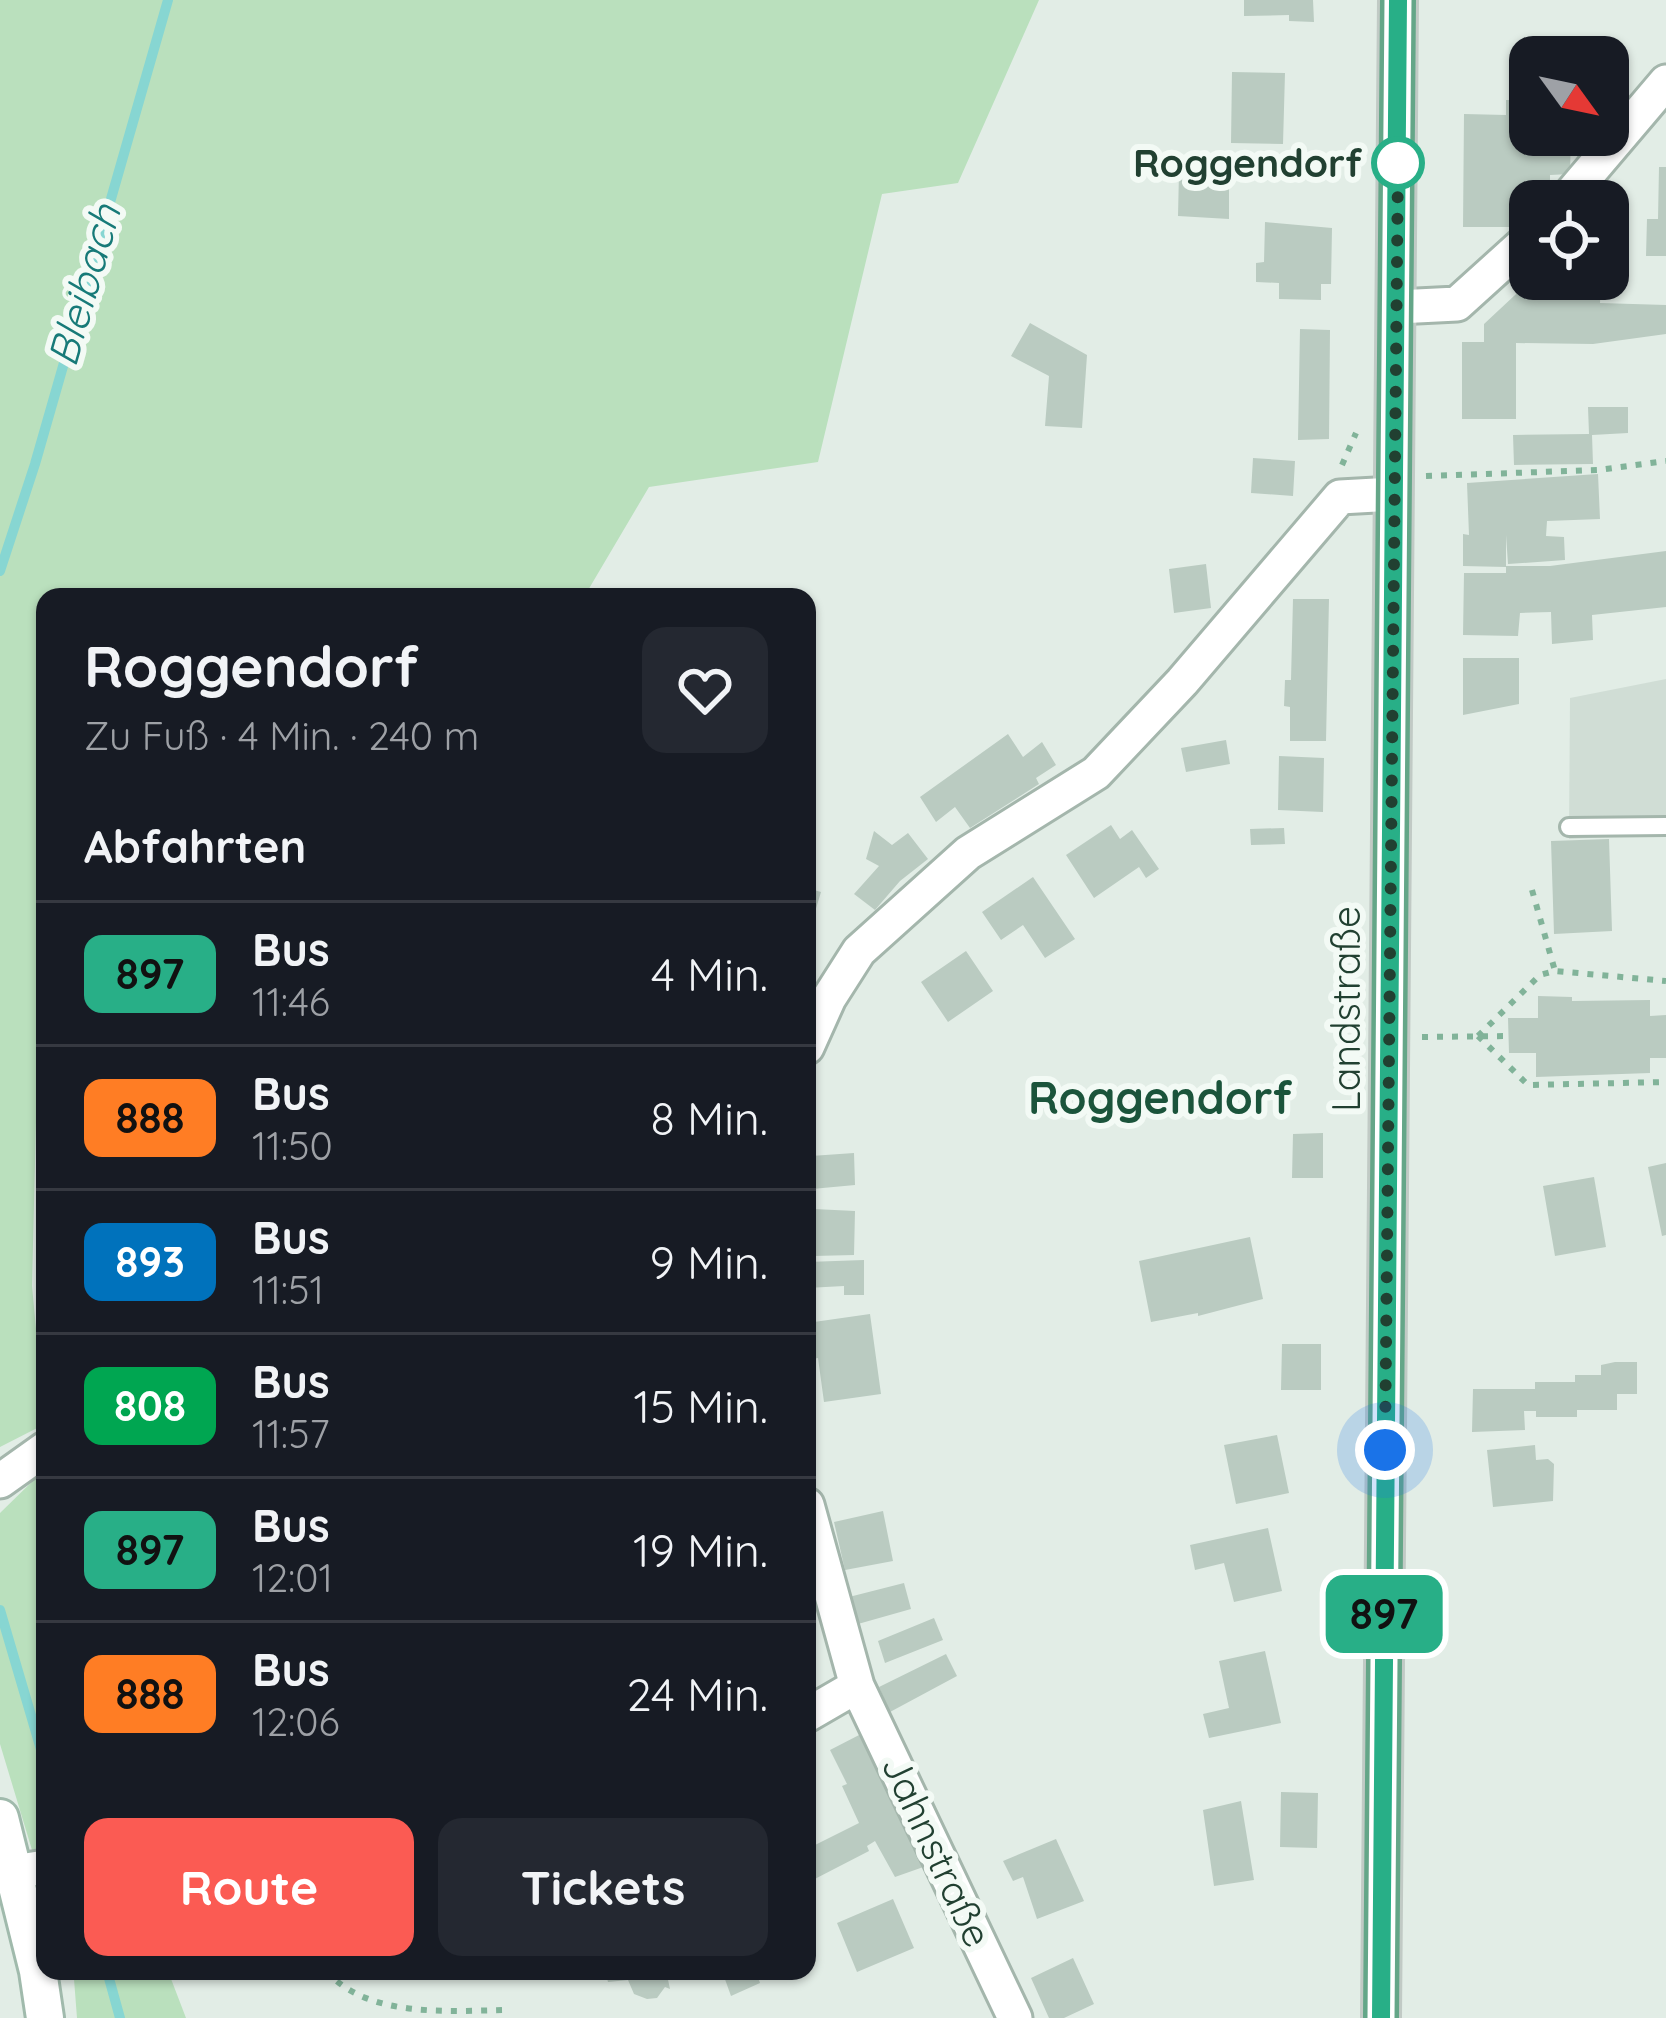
<!DOCTYPE html>
<html lang="de">
<meta charset="utf-8">
<style>
:root{--surface:#171b24;--page:#242831;--text:#f1f3f6;--muted:#9ea1a6;--line:#363941;--accent:#fb5b53}
body{margin:0;font-family:Quicksand,sans-serif;background:var(--page);color:var(--text);height:100vh;display:flex;flex-direction:column;font-size:45px;white-space:nowrap}
*{box-sizing:border-box;margin:0}
p{font-size:39px;color:var(--muted)}
.icon{flex:none;width:66px;height:66px;fill:none;stroke:currentColor;stroke-width:2;stroke-linecap:round;stroke-linejoin:round}
.map{position:relative;flex:1;overflow:hidden}
.side{position:absolute;left:36px;top:588px;width:780px;height:1392px;display:flex;flex-direction:column;background:var(--surface);border-radius:24px;box-shadow:0 3px 9px #0004}
.side>*{flex:none}
.badge{padding:0 24px;border-radius:18px;font-size:42px;line-height:78px}
.needle{width:78px;rotate:123deg}
.buttons{position:absolute;left:1509px;top:36px;display:grid;gap:24px}
.buttons a{display:grid;place-items:center;width:120px;height:120px;border-radius:24px;background:var(--surface);box-shadow:0 3px 9px #0004;font-size:60px}
.you{position:absolute;width:60px;height:60px;margin:-30px;border:9px solid #fff;border-radius:50%;background:#1a73e8;box-shadow:0 0 0 18px #1a73e833}
.map>.badge{position:absolute;translate:-50% -50%;box-shadow:0 0 0 6px #fff}
h2{padding:0 48px;font-size:45px;line-height:108px}
.round{display:grid;place-items:center;flex:none;width:126px;height:126px;border-radius:24px;background:var(--page)}
.summary{display:flex;align-items:center;justify-content:space-between;height:204px;padding:0 48px}
h1{font-size:57px;font-weight:700;line-height:90px}
.action{display:flex;gap:24px;margin-top:auto;padding:24px 48px}
.action a{flex:1;height:138px;border-radius:24px;background:var(--accent);color:#fff;font-size:48px;font-weight:700;line-height:138px;text-align:center}
.action a+a{background:var(--page);color:var(--text)}
ul{padding:0;list-style:none}
li{display:flex;align-items:center;gap:36px;height:144px;padding:0 48px;border-top:3px solid var(--line)}
li div{flex:1}
li b{display:block;font-size:45px}
li em{font-style:normal}
li .badge{min-width:132px;font-weight:700;text-align:center}
.map>svg:first-child{display:block}
.built{fill:#d0ddd5}
.green{fill:#bae0bd}
.lines{fill:none;stroke-linecap:round;stroke-linejoin:round}
.stream{stroke:#87d6d2;stroke-width:10}
.building{fill:#bacbc1}
.service-casing{stroke:#a4b6ac;stroke-width:22}
.minor-casing{stroke:#a4b6ac;stroke-width:39}
.secondary-casing{stroke:#a0baac;stroke-width:42}
.primary-casing{stroke:#c1cac5;stroke-width:42}
.path{stroke:#81b399;stroke-width:6;stroke-dasharray:6 9;stroke-linecap:butt}
.service{stroke:#fff;stroke-width:16}
.minor{stroke:#fff;stroke-width:33}
.secondary{stroke:#fff;stroke-width:36}
.primary{stroke:#64a688;stroke-width:36}
.line-casing{stroke:#fff;stroke-width:27}
.line{stroke:#28af87;stroke-width:18}
.walk{stroke:#214031;stroke-width:12;stroke-dasharray:0 21.6}
.stop-dot{fill:#fff;stroke:#28af87;stroke-width:6}
.labels{text-anchor:middle;stroke-width:12;stroke-linejoin:round;paint-order:stroke}
.stop-label{font-size:39px;font-weight:bold;fill:#214031;stroke:#f3faf5;text-anchor:end}
.street-label{font-size:39px;fill:#214031;stroke:#f3faf5}
.water-label{font-size:42px;font-style:italic;fill:#177a78;stroke:#f3faf5}
.quarter-label{font-size:45px;font-weight:bold;fill:#1b543b;stroke:#f3faf5}
</style>
<div class="map">
<svg width="1666" height="2018" viewBox="0 0 1666 2018">
<rect width="100%" height="100%" fill="#e2ede6"/>
<path class="built" d="M1666,679V834L1569,839L1570,698Z"/>
<path class="green" d="M0,0H1039L958,183L882,194L818,462L649,487L584,597H45V1028L37,1081L32,1286L45,1424L0,1447Z
M45,1469V1848L32,1850L0,1744V1513Z
M87,1971H168L186,2018H77L74,1979L87,1976Z"/>
<g class="lines">
<path class="stream" d="M0,571L35,464L168,0
M0,1610L45,1763
M107,1971L120,2018"/>
</g>
<path class="building" d="M1244,0H1313L1314,22L1289,21V15L1244,16Z
M1232,72L1285,73L1283,144L1231,143Z
M1506,100H1530V135H1571L1570,174L1550,175V192L1539,201H1530L1521,227H1463L1464,114L1506,115Z
M1659,167H1666V256H1646L1647,219H1658Z
M1179,172H1229V219L1178,216Z
M1265,222L1332,228L1331,284H1321V300L1279,299V283L1256,282V263L1264,262Z
M1532,279H1601L1600,303L1666,305V334L1593,344L1516,343V419H1462V342H1484V324Z
M1030,323L1087,355L1082,428L1045,426L1049,376L1011,356Z
M1300,329L1330,330L1329,439L1298,440Z
M1588,407H1628V433L1592,435L1593,464L1514,465L1513,435L1589,434Z
M1253,458L1295,461L1293,496L1251,493Z
M1598,474L1600,519L1547,521L1546,536L1564,537L1565,560L1508,564L1506,535V567L1463,566V534L1469,535L1467,483Z
M1666,551V607L1592,615L1593,640L1552,644L1551,612L1520,613L1518,636L1463,635L1464,573H1506V566H1550Z
M1206,564L1211,608L1174,613L1169,569Z
M1293,599H1329L1326,741H1290V707L1284,706L1285,680H1291Z
M1463,658H1519V704L1463,715Z
M1008,734L1023,757L1042,742L1056,765L1036,778L1039,784L970,828L955,807L936,822L920,797Z
M1226,740L1230,764L1186,772L1181,748Z
M1279,756L1324,758L1323,812L1278,810Z
M1111,825L1120,839L1132,830L1159,869L1146,878L1139,867L1094,898L1066,855Z
M1284,828L1285,844L1251,845L1250,829Z
M874,831L892,845L908,833L928,859L900,881L875,910L854,894L879,866L866,859Z
M1609,839L1612,931L1554,934L1551,841Z
M1033,877L1075,939L1045,958L1023,925L1001,940L982,912Z
M807,888L821,892L808,935H807Z
M966,951L993,991L948,1022L921,982Z
M1538,996L1572,997V1001L1650,1000V1016L1666,1015V1058H1650V1073L1536,1077V1053H1509L1508,1018H1538Z
M1323,1133V1178H1292L1293,1134Z
M854,1153L855,1185L812,1189L811,1156Z
M1666,1163V1235L1662,1236L1648,1167Z
M1594,1177L1606,1247L1555,1256L1543,1186Z
M814,1209L855,1211L854,1255L813,1256Z
M1250,1237L1263,1299L1198,1316V1313L1151,1322L1139,1261Z
M864,1260V1295H844V1286L807,1288V1262Z
M870,1314L881,1394L824,1402L818,1358L807,1360V1323Z
M1282,1344H1321V1390H1281Z
M1615,1362H1637V1394H1617V1410H1577V1417H1536V1411H1524L1525,1430L1472,1432L1473,1389H1535V1382H1575V1375H1601V1365Z
M1277,1435L1289,1493L1236,1504L1224,1445Z
M1535,1445L1536,1460L1548,1459L1554,1464L1553,1501L1493,1507L1487,1450Z
M883,1511L893,1561L845,1570L834,1522Z
M1268,1528L1282,1591L1234,1602L1224,1563L1195,1570L1190,1545Z
M904,1583L911,1609L858,1624L849,1597Z
M934,1618L943,1640L885,1663L878,1641Z
M1265,1651L1281,1723L1209,1738L1203,1714L1229,1708L1219,1661Z
M946,1654L957,1676L890,1712L879,1687Z
M863,1733L929,1865L895,1877L875,1841L867,1846L869,1851L807,1883V1849L859,1823L842,1786L847,1784L830,1750Z
M1281,1792L1318,1793L1317,1848L1280,1847Z
M1241,1801L1254,1880L1214,1886L1203,1810Z
M1056,1839L1084,1901L1037,1919L1023,1877L1013,1881L1003,1861Z
M893,1899L914,1948L857,1972L837,1923Z
M1073,1958L1094,2004L1064,2018H1049L1031,1978Z
M605,1971H676V1972L667,1975L670,1989L665,1987L657,1998L647,1999L634,1994L628,1980L608,1982Z
M722,1971H756L760,1983L731,1996Z"/>
<g class="lines">
<g class="service-casing">
<path id="service" d="M1569,827L1666,826"/>
</g>
<g class="minor-casing">
<path id="minor" d="M1565,201L1666,82
M1397,307L1457,304L1530,238
M807,1047L829,998L859,951L968,853L1096,773L1182,682L1340,497L1394,494
M0,1481L45,1449
M807,1505L857,1686L807,1715
M857,1686L1015,2018
M14,1872L45,1867"/>
</g>
<g class="secondary-casing">
<path id="secondary" d="M0,1818L38,1971L45,2018"/>
</g>
<g class="primary-casing">
<path id="primary" d="M1381,2018L1398,0"/>
</g>
<path class="path" d="M1342,465L1356,433
M1426,476L1598,470L1666,461
M1532,890L1555,971
M1478,1036L1540,975L1555,971L1666,981
M1478,1036L1528,1085L1666,1082
M1422,1037L1509,1036
M326,1971C369,2018 444,2011 508,2010"/>
<use href="#service" class="service"/>
<use href="#minor" class="minor"/>
<use href="#secondary" class="secondary"/>
<use href="#primary" class="primary"/>
</g>
<g class="lines">
<g class="line-casing">
<path id="line" d="M1381,2018L1398,0"/>
</g>
<use href="#line" class="line"/>
<path class="walk" d="M1385,1450L1398,163"/>
</g>
<circle class="stop-dot" cx="1398" cy="163" r="24"/>
<g class="labels">
<g class="stop-label">
<text x="1362" y="177">Roggendorf</text>
</g>
<g class="street-label">
<text transform="translate(1346 1009) rotate(-90)" y="14">Landstraße</text>
<text transform="translate(937 1851) rotate(65)" y="14">Jahnstraße</text>
</g>
<g class="water-label">
<text transform="translate(84 285) rotate(-74)" y="15">Bleibach</text>
</g>
<g class="quarter-label">
<text x="1160" y="1114">Roggendorf</text>
</g>
</g>
</svg>
<div class="buttons">
<a><svg class="needle" viewBox="-14 -14 28 28"><path d="M0-13l5 13h-10z" fill="#e53935"/><path d="M0 13l5-13h-10z" fill="#9ea1a6"/></svg></a>
<a><svg class="icon" aria-label="locate" viewBox="0 0 24 24"><circle cx="12" cy="12" r="6"/><path d="M12 2v4M12 18v4M2 12h4M18 12h4"/></svg></a>
</div>
<div class="you" style="left:1385px;top:1450px"></div>
<b class="badge" style="left:1384px;top:1614px;background:#28af87;color:#111">897</b>
<section class="side">
<div class="summary"><div><h1>Roggendorf</h1><p>Zu Fuß · 4 Min. · 240 m</p></div><a class="round"><svg class="icon" aria-label="heart" viewBox="0 0 24 24"><path d="M12 20l-8-8c-3-5 5-10 8-4 3-6 11-1 8 4z"/></svg></a></div>
<h2>Abfahrten</h2>
<ul>
<li><span class="badge" style="background:#28af87;color:#111">897</span><div><b>Bus</b><p>11:46</p></div><em>4 Min.</em></li>
<li><span class="badge" style="background:#ff7d24;color:#111">888</span><div><b>Bus</b><p>11:50</p></div><em>8 Min.</em></li>
<li><span class="badge" style="background:#0072bc;color:#fff">893</span><div><b>Bus</b><p>11:51</p></div><em>9 Min.</em></li>
<li><span class="badge" style="background:#00a651;color:#fff">808</span><div><b>Bus</b><p>11:57</p></div><em>15 Min.</em></li>
<li><span class="badge" style="background:#28af87;color:#111">897</span><div><b>Bus</b><p>12:01</p></div><em>19 Min.</em></li>
<li><span class="badge" style="background:#ff7d24;color:#111">888</span><div><b>Bus</b><p>12:06</p></div><em>24 Min.</em></li>
</ul>
<div class="action"><a>Route</a><a>Tickets</a></div>
</section>
</div>
